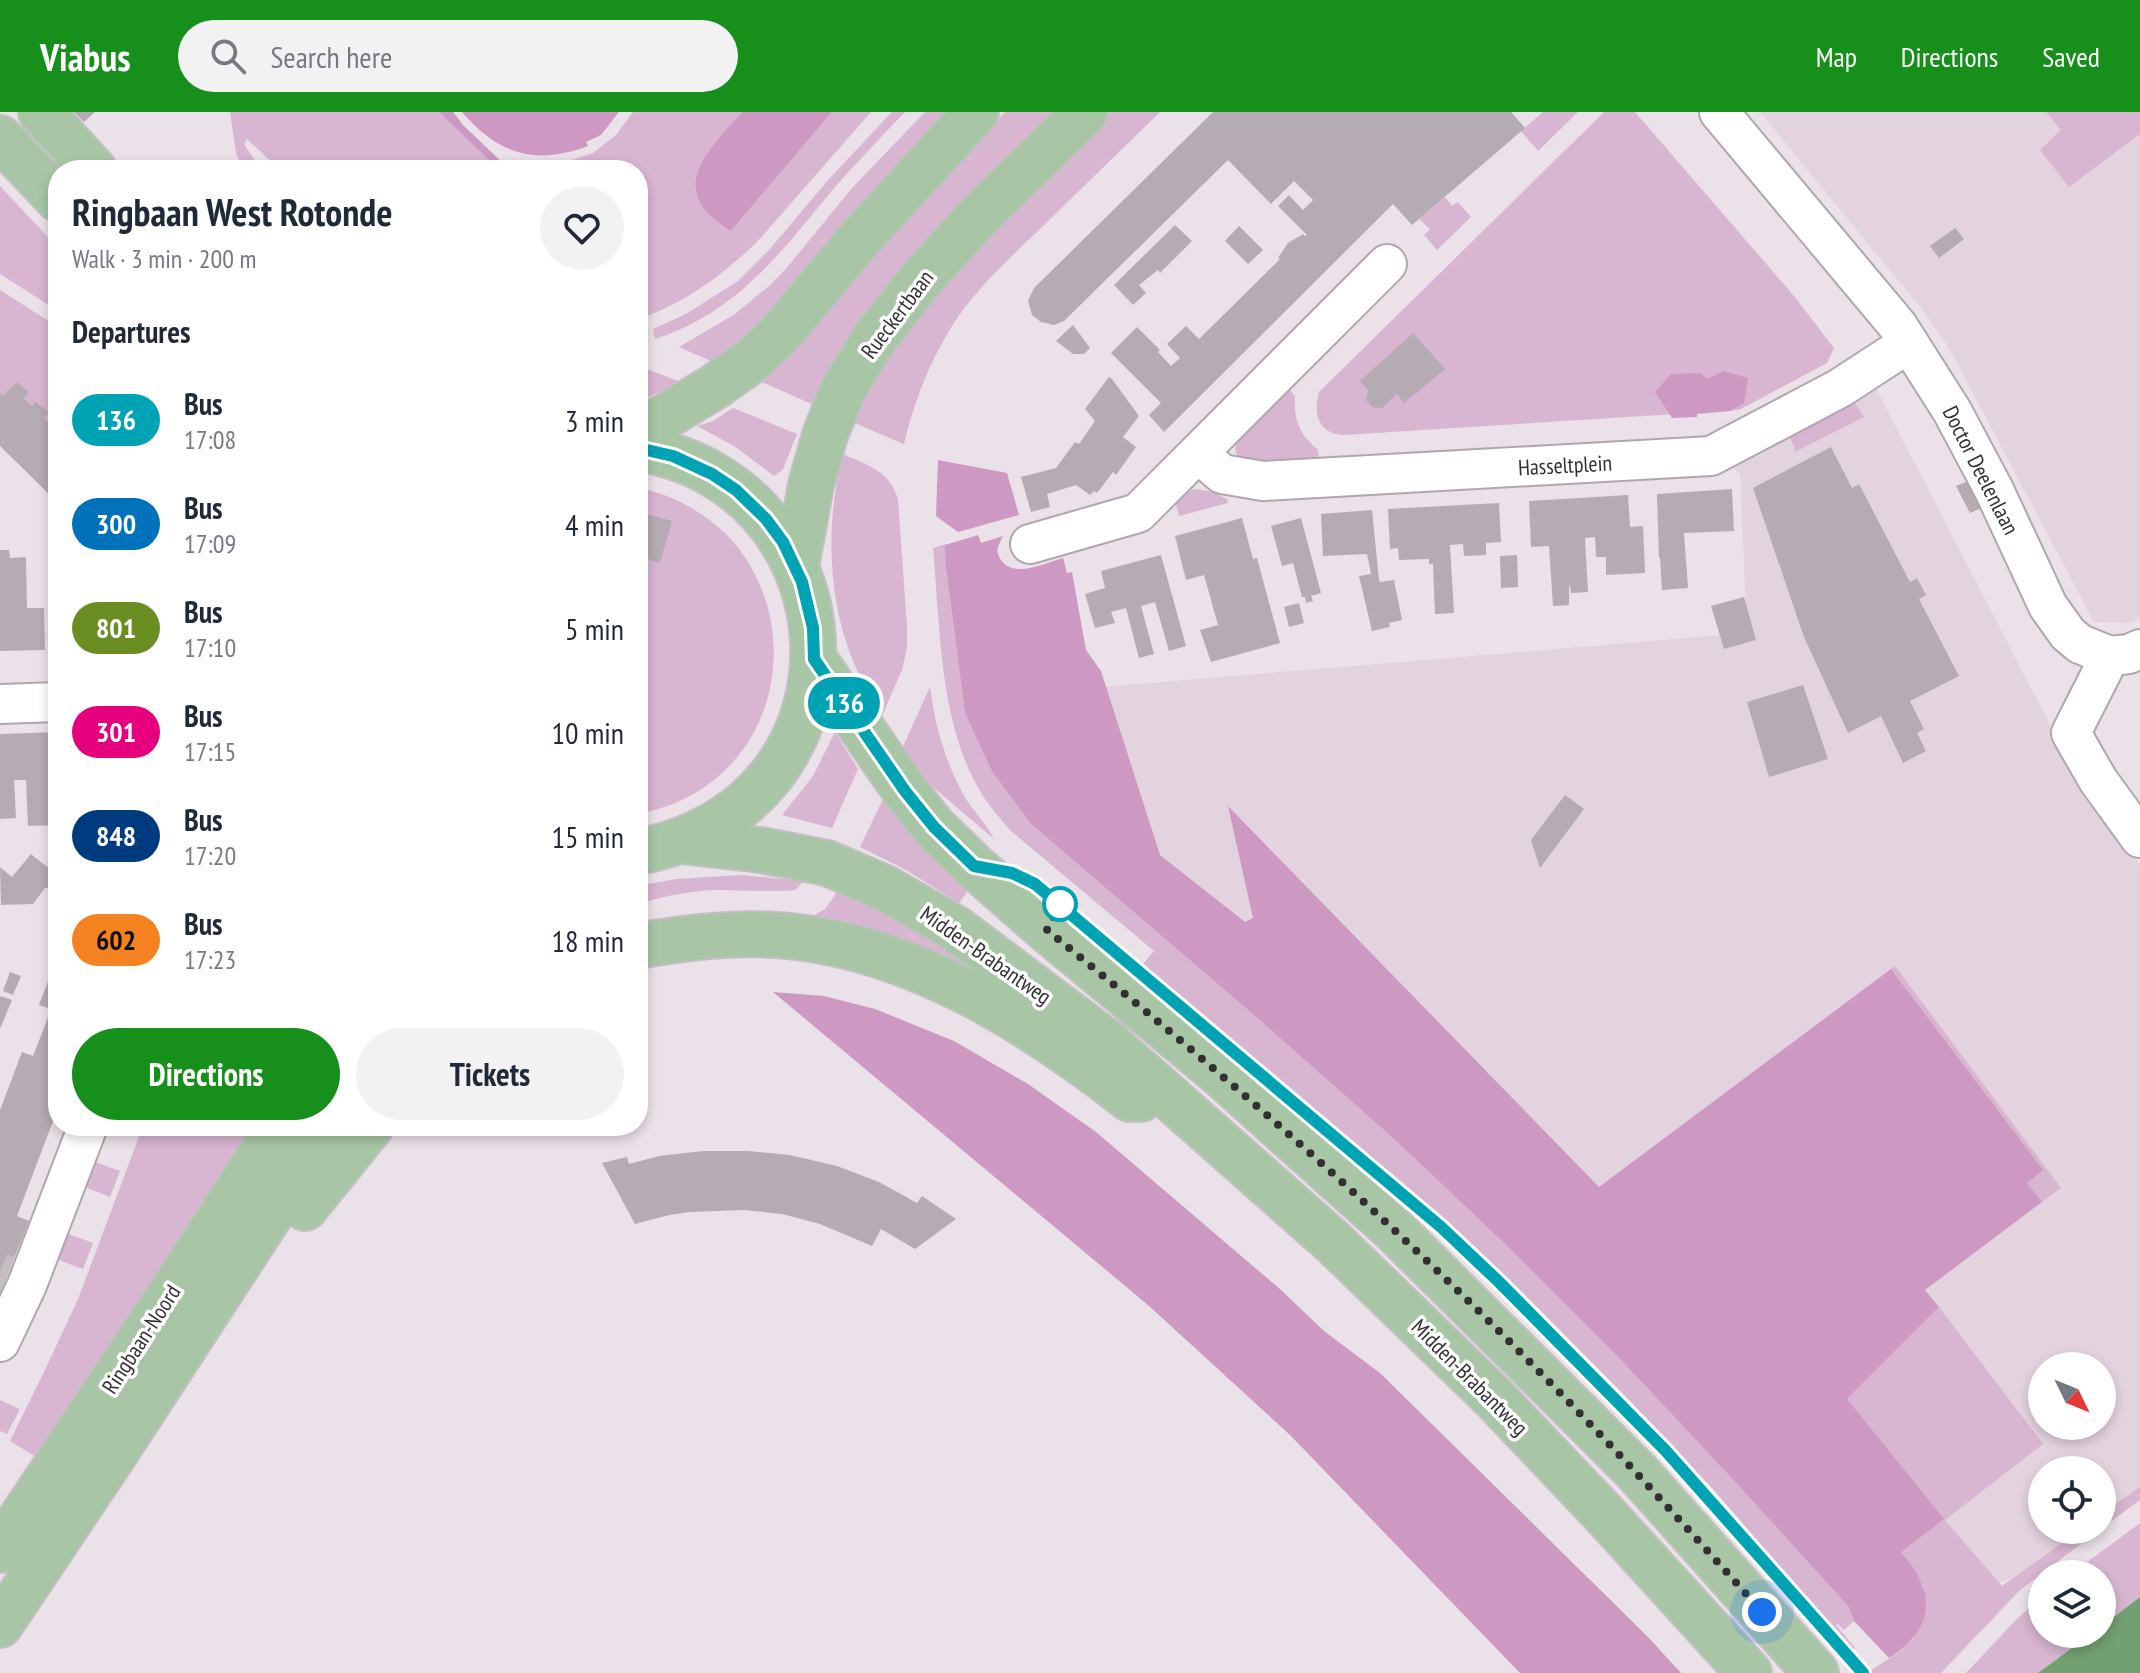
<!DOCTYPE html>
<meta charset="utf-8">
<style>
:root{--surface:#fff;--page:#f2f2f3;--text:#1f2937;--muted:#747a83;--accent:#178f1b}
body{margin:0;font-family:"PT Sans Narrow",sans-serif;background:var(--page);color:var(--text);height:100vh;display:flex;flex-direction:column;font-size:30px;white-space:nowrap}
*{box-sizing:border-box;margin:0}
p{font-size:26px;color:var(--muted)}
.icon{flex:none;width:44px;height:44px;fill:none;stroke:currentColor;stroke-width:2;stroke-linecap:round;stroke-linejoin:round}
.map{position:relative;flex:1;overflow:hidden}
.details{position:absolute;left:48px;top:48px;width:600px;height:976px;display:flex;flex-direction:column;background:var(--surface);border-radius:32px;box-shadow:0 4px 12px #0003}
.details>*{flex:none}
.badge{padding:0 16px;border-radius:26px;font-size:28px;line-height:52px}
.needle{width:52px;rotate:133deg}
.buttons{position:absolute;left:2028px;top:1240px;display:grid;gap:16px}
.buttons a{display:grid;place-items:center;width:88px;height:88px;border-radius:50%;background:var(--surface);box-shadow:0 4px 12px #0003;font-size:40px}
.you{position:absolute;width:40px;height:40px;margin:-20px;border:6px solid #fff;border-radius:50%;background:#1a73e8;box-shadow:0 0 0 12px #1a73e833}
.map>.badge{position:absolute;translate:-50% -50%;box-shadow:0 0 0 4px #fff}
h2{padding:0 24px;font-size:30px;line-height:72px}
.round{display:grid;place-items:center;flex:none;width:84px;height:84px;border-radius:42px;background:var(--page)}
.head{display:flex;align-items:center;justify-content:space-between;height:136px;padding:0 24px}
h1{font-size:38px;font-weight:800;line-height:60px}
.primary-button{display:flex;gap:16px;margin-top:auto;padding:16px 24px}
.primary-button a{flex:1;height:92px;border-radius:48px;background:var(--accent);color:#fff;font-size:32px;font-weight:800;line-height:92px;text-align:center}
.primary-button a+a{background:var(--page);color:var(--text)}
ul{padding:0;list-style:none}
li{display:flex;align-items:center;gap:24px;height:104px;padding:0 24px}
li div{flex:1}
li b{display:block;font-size:30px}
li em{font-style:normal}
li .badge{min-width:88px;font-weight:700;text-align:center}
header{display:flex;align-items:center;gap:48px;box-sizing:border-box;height:112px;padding:0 40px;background:var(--accent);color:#fff}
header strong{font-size:38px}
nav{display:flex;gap:44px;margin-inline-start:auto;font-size:28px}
.search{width:560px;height:72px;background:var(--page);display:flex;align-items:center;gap:20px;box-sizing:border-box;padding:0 28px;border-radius:44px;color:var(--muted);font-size:30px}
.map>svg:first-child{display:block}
.built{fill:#e3d3df;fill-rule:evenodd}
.green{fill:#d8b5d1}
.forest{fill:#cd98c2}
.water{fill:#73a070}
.building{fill:#b5abb3}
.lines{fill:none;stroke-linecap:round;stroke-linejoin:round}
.minor-tunnel{stroke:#c6bdc4;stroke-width:38;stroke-dasharray:38 19;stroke-linecap:butt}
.minor-casing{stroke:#b0a6ad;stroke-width:42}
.major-casing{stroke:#c2c1c2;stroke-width:48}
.minor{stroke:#fff;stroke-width:38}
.major{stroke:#a8c6a6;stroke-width:44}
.line-casing{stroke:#fff;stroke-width:18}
.line{stroke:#00a3b4;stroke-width:12}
.walk{stroke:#332f32;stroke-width:8;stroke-dasharray:0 14.4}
.stop-dot{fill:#fff;stroke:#00a3b4;stroke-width:4}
.labels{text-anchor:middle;stroke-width:7;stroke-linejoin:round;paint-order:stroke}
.street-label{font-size:22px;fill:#332f32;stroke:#fff}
</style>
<header>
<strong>Viabus</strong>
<div class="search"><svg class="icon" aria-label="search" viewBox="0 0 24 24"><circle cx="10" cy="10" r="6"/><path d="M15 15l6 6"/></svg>Search here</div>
<nav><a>Map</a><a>Directions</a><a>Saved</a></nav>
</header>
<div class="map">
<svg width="2140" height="1561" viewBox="0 0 2140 1561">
<rect width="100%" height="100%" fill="#ebe1e9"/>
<path class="built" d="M1760,0H2140V505L2132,511L2094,510L1949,236L1925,201Z
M1867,259L2064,640L2140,753V1381L2102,1409V1358H2042V1418H2089L2029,1461L1984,1475L1157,757L1054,579L1747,521L1740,361L1715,344ZM2042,1254H2102V1314H2042Z"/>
<path class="green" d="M230,0H439L499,58H280L247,27L244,32L261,58H243L236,41Z
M633,0H742L706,43L731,119L832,0H871L756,131C721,164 684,192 638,207V58H542L593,41L616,23Z
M892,0H905C881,25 857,50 834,76C782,139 737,201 655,227L653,217L686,202L738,169L769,138L829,67Z
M925,0H952L776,197L737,233L713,250L679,235L735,202L769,174L785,158L852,76Z
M1005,0H1056L814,293L759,269C841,179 919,85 1005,0Z
M1110,0H1160C1121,38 1081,77 1042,115C1010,146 976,176 952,214C929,251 914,290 904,332L852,310L874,265L911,211L1040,69Z
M1543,0H1578L1538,39L1521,19Z
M1604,0H1635L1794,184L1834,236L1827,251L1739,298L1344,323C1318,322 1313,302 1319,280Z
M2046,0H2140V22L2069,75L2040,38L2061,18Z
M0,74L58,136V199L0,162Z
M1445,85L1452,94L1458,90L1471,105L1437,138L1424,123L1430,117L1419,107Z
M0,178L58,215V310L52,314L44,306L48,301L37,289L32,294L24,286L28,281L17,270L3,283L0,280Z
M638,254L681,270L638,290Z
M1288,276L1295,284C1293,307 1300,324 1318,338L1319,351L1254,355L1239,348L1235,338L1237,328Z
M1853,288L1864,305L1795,340L1794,337L1795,336L1788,322Z
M733,296L797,322L783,357L774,364L734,334L697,314L713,309Z
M843,342C867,353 891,359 898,388L907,514V536L902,558L881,606C870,585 859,565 851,544C827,481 826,406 843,342Z
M638,376C672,382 704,400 728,424C794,494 789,612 710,671C689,687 664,697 638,702Z
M1195,377L1210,379L1227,387L1228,391L1179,404L1175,388L1180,383Z
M946,432V456L965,601L1031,712L1255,904L1394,1027L1504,1131L1620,1247L1738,1373L1848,1494L1854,1509L1844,1518L1838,1512L1836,1513L1855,1536L1852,1537L1844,1529L1711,1375L1630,1289L1514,1172L1438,1101L1143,852L1154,839L1011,719C997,703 984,688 975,670C939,602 940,511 933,436Z
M930,575C935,615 946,652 966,687C974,700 988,714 994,727L927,670L901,639Z
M835,620L858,657L832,716L782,703L813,664Z
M883,687L967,780L959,791L906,758L860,735Z
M742,763L803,769L796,778C767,780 742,778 713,778C691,779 659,785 638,792V774L676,767Z
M840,776L906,805L1005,875L806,808L825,797Z
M1895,854L2061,1076L2042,1090L2027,1071L2042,1057L1891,857Z
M143,1014H260L38,1346L10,1329L44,1260L78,1187Z
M90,1048L120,1059L110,1085L80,1073Z
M63,1120L93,1131L83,1157L53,1146Z
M1939,1195L2043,1332L1945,1408L2002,1474L2080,1418H2099L2019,1479L1941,1561H1867L1899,1540L1914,1526L1924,1476L1915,1458L1901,1440L1846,1288Z
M0,1288L20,1297L7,1322L0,1319Z
M2140,1375V1388L2102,1416V1402Z
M2140,1411V1485L2102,1514V1462H2071Z
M2042,1484V1522H2091L2038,1561H1966L2015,1509Z"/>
<path class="forest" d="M439,0H453L463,13L505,53L510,49L519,53L522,58H499Z
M462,0H619L601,23L586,30L588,34C535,54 498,42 462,0Z
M742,0H832L731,119C723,115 717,109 710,103C672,67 719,28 742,0Z
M1724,259L1748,266L1744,291L1730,299L1697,302V305L1672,306L1655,280L1671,262L1701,261L1707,267Z
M938,348L1007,361L1019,403L958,420L936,404Z
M978,423L981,431L1003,424C999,433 994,438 1001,448C1014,467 1045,451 1063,446L1067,461L1072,460L1086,538L1101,559L1160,743L1245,810L1253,806L1228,694L1599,1075L1891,857L2043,1058L2027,1071L2042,1090L1925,1178L1939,1195L1847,1287L1944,1407L1901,1440C1907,1448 1915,1456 1919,1466C1937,1500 1918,1529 1889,1546L1854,1509L1848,1494L1738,1373L1620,1247L1504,1131L1394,1027L1255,904L1031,712L992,659L965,601L946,456L945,433Z
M773,880L824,884L875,897L954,929L1028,972L1096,1020L1281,1178L1324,1219L1380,1261L1647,1524L1681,1561H1520L1290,1323L1148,1193Z"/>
<path class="water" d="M2140,1485V1561H2038L2091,1522H2102V1514Z"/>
<path class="building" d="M74,0H95L84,10Z
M1213,0H1511L1525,16L1412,113L1393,92L1164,320L1149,303L1161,291L1111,241L1137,215L1160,238L1158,240L1171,254L1180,246L1167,232L1186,214L1199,227L1280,147L1278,146L1288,131L1303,122L1305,124L1307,123L1278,94L1289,83L1303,98L1313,88L1294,69L1271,92L1228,48L1064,209L1054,213L1041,210L1032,203L1028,189L1034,176Z
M1175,113L1192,129L1160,161L1158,158L1139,173L1146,181L1133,193L1114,173Z
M1239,114L1263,138L1248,152L1225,129Z
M1955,116L1964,127L1939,146L1930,134Z
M1073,213L1090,236L1084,242H1073L1056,229Z
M1413,221L1445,257L1404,291L1397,282L1382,296L1372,295L1366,288L1368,278L1360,269Z
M1109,265L1112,267L1139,304L1123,325L1136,335L1116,363L1113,360L1097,381L1094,379L1090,383L1076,373L1047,382L1050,395L1031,400L1021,365L1056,356L1075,330L1079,332L1095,309L1085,297Z
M17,270L29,281L24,286L32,294L36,289L49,301L44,306L52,314L58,308L54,316L58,320V391L0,334V280L3,283Z
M1831,335L1852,376L1859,372L1910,470L1917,466L1926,483L1919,487L1959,564L1910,589L1924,617L1917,621L1926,639L1903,651L1881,604L1848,621L1804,525L1753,376Z
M1968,369L1982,396L1970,401L1956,374Z
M1732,377L1734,419L1684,421L1688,476L1662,478L1660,446H1659L1657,382Z
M1628,383L1630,415L1643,414L1645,461L1606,463V445H1596L1595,425L1585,426L1588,480L1571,481L1570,473H1569V493L1553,494L1549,434L1531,435L1529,389Z
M1499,391L1501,430L1486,431V443L1464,444L1463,432L1450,433L1454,501L1435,502L1433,452H1429V447L1399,448L1398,436L1390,437L1388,397Z
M1372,398L1379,468L1380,470L1394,468L1402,508L1389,511L1390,515L1372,519L1359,464L1371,462L1367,442L1323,444L1321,402Z
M647,402L672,409L660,451L638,444V433Z
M1242,406L1253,447L1257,446L1280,531L1211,550L1200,518L1218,513L1204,463L1186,468L1175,424Z
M1301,406L1321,481L1311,484L1313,489L1306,491L1305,485H1302L1293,451L1282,454L1271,414Z
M0,438H9L10,446L26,445L27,496H44L45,538L0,539Z
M1161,443L1186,534L1169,539L1155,490L1141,494L1154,542L1139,546L1126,496L1111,500L1115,511L1095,516L1085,482L1105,476L1101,459Z
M1517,443L1518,475L1501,476L1500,444Z
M1744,485L1756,528L1724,537L1711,494Z
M1299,491L1304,511L1289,515L1284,495Z
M1803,573L1828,647L1769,665L1747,590Z
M58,620V713L28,714L26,668H14L16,706L0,707V622Z
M1565,683L1584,697L1540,756L1531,728Z
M31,742L47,755L51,750L58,756V776H45L33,792L1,793L0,755L12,765Z
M10,860L21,864L13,883L3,879Z
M49,867L58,871V996L17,1104L29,1109L0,1181V998L22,940L33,944L42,921L51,897L39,893Z
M1,884L12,888L0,917V886Z
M703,1039H748L790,1043L837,1054L879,1070L917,1091L922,1084L956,1107L915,1137L881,1117L872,1134L820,1112L782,1102L744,1098L690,1100L669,1103L635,1112L602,1051L627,1045L629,1052L659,1044Z"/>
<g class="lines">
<path class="minor-tunnel" d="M0,1160L8,1163"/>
<g class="minor-casing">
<path id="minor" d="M1719,0L1898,214L1952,299L1994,378L2048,494L2068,522L2080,532L2110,544L2129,542L2140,537
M1198,341L1222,362L1263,369L1711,344L1840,276L1909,231
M1030,432L1138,401L1387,152
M2110,544L2071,621L2098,668L2140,726
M0,592L58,590
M0,1230L27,1173L88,1014"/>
</g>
<g class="major-casing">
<path id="major" d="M41,0L94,58
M0,26L58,87
M638,321L714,275L751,249L781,221L855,132L976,0
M638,336C664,341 689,348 712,362C830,429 849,599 747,689C715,717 679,732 638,740
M796,455L811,373L825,323L843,278L874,227L923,165L977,106L1085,0
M814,547L905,679L934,715L974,754L1047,818L1218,960L1394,1118L1637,1360L1816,1561
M681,729L761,738L827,751L885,776L955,816L1108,931L1334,1131L1494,1286L1605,1403L1749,1561
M638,834C687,825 739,819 789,824C917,837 1031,910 1130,987H1141
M305,1096L371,1014
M0,1438L175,1175L279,1014
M0,1513L114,1343L328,1014"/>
</g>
<use href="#minor" class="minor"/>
<use href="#major" class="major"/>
</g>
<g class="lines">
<g class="line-casing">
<path id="line" d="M638,336L673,344L712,362L736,378L766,407L783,430L802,470L813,516L814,547L905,679L934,715L974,754L1012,761L1035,772L1441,1115L1498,1169L1665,1338L1863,1561"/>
</g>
<use href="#line" class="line"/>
<path class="walk" d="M1060,792L1047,818C1165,914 1281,1012 1392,1116C1522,1237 1645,1367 1762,1500"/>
</g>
<circle class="stop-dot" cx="1060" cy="792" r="16"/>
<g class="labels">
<g class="street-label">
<text transform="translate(897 202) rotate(-53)" y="8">Rueckertbaan</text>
<text transform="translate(1565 353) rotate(-3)" y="8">Hasseltplein</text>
<text transform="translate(1981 358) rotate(63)" y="8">Doctor Deelenlaan</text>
<text transform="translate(986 843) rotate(35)" y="8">Midden-Brabantweg</text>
<text transform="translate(141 1227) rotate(-57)" y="8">Ringbaan-Noord</text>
<text transform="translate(1470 1265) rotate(45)" y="8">Midden-Brabantweg</text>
</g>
</g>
</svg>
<div class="buttons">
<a><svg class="needle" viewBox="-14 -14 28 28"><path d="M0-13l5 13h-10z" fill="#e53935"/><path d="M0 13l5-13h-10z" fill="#747a83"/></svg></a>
<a><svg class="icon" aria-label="locate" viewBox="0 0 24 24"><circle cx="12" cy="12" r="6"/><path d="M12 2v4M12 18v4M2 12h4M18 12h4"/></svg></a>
<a><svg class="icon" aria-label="layers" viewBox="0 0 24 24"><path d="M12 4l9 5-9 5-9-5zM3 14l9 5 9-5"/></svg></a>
</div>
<div class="you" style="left:1762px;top:1500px"></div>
<b class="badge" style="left:844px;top:591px;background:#00a3b4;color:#fff">136</b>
<section class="details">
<div class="head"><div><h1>Ringbaan West Rotonde</h1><p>Walk · 3 min · 200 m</p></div><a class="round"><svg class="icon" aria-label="heart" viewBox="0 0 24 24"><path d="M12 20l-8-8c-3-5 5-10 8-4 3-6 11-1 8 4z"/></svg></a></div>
<h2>Departures</h2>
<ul>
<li><span class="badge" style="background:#00a3b4;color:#fff">136</span><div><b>Bus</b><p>17:08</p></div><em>3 min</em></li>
<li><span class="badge" style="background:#0072bc;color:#fff">300</span><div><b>Bus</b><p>17:09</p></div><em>4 min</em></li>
<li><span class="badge" style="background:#6b8e23;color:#fff">801</span><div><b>Bus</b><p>17:10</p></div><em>5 min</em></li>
<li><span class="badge" style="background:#e6007e;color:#fff">301</span><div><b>Bus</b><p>17:15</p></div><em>10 min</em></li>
<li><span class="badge" style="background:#003b80;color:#fff">848</span><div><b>Bus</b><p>17:20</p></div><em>15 min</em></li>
<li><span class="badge" style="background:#f58220;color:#111">602</span><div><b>Bus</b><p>17:23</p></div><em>18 min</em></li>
</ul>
<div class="primary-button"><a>Directions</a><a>Tickets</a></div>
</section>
</div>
